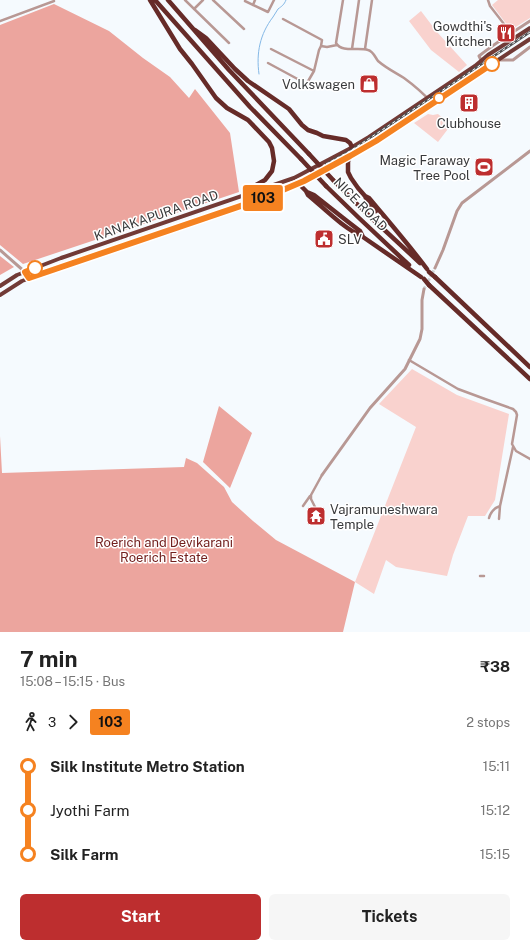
<!DOCTYPE html>
<meta charset="utf-8">
<style>
:root{--surface:#fff;--page:#f6f6f6;--text:#222;--muted:#767676;--accent:#bd2e2f}
body{margin:0;font-family:"Public Sans",sans-serif;background:var(--page);color:var(--text);height:100vh;display:flex;flex-direction:column;font-size:15px;white-space:nowrap}
*{box-sizing:border-box;margin:0}
p{font-size:13px;color:var(--muted)}
.icon{flex:none;width:22px;height:22px;fill:none;stroke:currentColor;stroke-width:2;stroke-linecap:round;stroke-linejoin:round}
.map{position:relative;height:632px;overflow:hidden}
.panel{display:flex;flex-direction:column;background:var(--surface);flex:1}
.panel>*{flex:none}
.badge{padding:0 8px;border-radius:3px;font-size:14px;line-height:26px}
.map>.badge{position:absolute;translate:-50% -50%;box-shadow:0 0 0 2px #fff}
.legs{display:flex;align-items:center;gap:6px;height:44px;padding:0 20px;font-size:13px}
.legs p{margin-inline-start:auto}
.summary{display:flex;align-items:center;justify-content:space-between;height:68px;padding:0 20px}
h1{font-size:22px;font-weight:700;line-height:30px}
.cta{display:flex;gap:8px;margin-top:auto;padding:8px 20px}
.cta a{flex:1;height:46px;border-radius:6px;background:var(--accent);color:#fff;font-size:16px;font-weight:700;line-height:46px;text-align:center}
.cta a+a{background:var(--page);color:var(--text)}
ul{padding:0 20px;list-style:none}
li{display:flex;align-items:center;gap:14px;height:44px;font-size:15px}
li i{display:grid;place-items:center;width:6px;height:100%;margin:0 5px;background:currentColor}
li i::after{content:'';width:10px;height:10px;margin:-5px;border:3px solid;border-radius:50%;background:var(--surface)}
li p{margin-inline-start:auto}
li:first-child i{background:linear-gradient(#0000 50%,currentColor 0)}
li:last-child i{background:linear-gradient(currentColor 50%,#0000 0)}
.map>svg:first-child{display:block}
.green{fill:#f9d2ce}
.forest{fill:#eca59e}
.water{fill:#84b8e6}
.lines{fill:none;stroke-linecap:round;stroke-linejoin:round}
.stream{stroke:#84b8e6;stroke-width:1}
.tertiary-tunnel{stroke:#cfd4d7;stroke-width:3;stroke-dasharray:3 1.5;stroke-linecap:butt}
.minor{stroke:#b89894;stroke-width:2.5}
.tertiary{stroke:#b89894;stroke-width:3}
.trunk{stroke:#713a36;stroke-width:4}
.motorway{stroke:#662b28;stroke-width:4.5}
.rail-casing{stroke:#505153;stroke-width:2.5}
.rail{stroke:#fff;stroke-width:1;stroke-dasharray:3;stroke-linecap:butt}
.motorway-bridge{stroke:#662b28;stroke-width:4.5}
.line-1-casing{stroke:#fff;stroke-width:9}
.line-1{stroke:#f58220;stroke-width:6}
.stop-1-dot{fill:#fff;stroke:#f58220;stroke-width:2}
.labels{text-anchor:middle;stroke-width:3;stroke-linejoin:round;paint-order:stroke}
.poi-label{font-size:13px;fill:#393a3c;stroke:#fff;text-anchor:end}
.street-label{font-size:13px;fill:#393a3c;stroke:#fff}
.park-label{font-size:13px;fill:#73211f;stroke:#fff}
</style>
<div class="map">
<svg width="530" height="632" viewBox="0 0 530 632">
<rect width="100%" height="100%" fill="#f5fafe"/>
<path class="green" d="M498,0H530V18L511,30L492,5Z
M421,11L437,32L467,65L459,72L431,50L409,21Z
M428,114L433,115L438,114L451,125L438,142L414,123Z
M412,369L457,395L509,414L495,500L485,516H468L453,555L447,576L396,567L386,560L374,594L355,582L416,427L379,404Z"/>
<path class="forest" d="M54,4L109,31L143,58L170,77L189,98L195,89L230,133L239,192L23,264L0,245V25Z
M0,256L14,267L0,275Z
M219,406L252,433L230,488L203,462Z
M0,436L2,473L184,467L186,458L197,463L224,487L232,502L253,521L276,540L355,582L343,632H0Z"/>
<path class="water" d="M482,161L491,168L487,173L478,166Z"/>
<g class="lines">
<path class="stream" d="M259,74C256,53 260,34 273,17C275,14 276,12 278,9C282,6 284,5 286,0"/>
<path class="tertiary-tunnel" d="M424,289L435,268"/>
<path class="minor" d="M185,0L229,43
M213,0L244,29
M343,0L336,43C342,53 358,47 368,50C373,51 375,57 378,61C386,68 396,73 404,78C415,86 424,94 432,103
M488,0L490,6L511,33
M245,1L268,12L274,0
M253,5L255,0
M194,9L203,0
M283,19L322,40L321,46
M0,21L54,1
M271,49L314,71
M352,49L359,0
M365,49L372,0
M268,63L305,83H307L314,71L319,50L321,46L327,47L337,45
M409,360L458,389L485,399L513,409L516,412L517,415L512,444L516,451L530,459
M303,506L310,496
M316,509L311,499V495L322,475
M489,518C491,511 494,508 500,506
M499,519L500,506L513,447
M480,576H484"/>
<path class="tertiary" d="M481,60L479,56C495,43 513,32 530,21
M500,60H513L530,47
M0,250L25,272L29,278
M435,268L443,250L457,211L462,203L530,151
M322,475L370,408L405,369L420,339L422,329V300L424,289"/>
<path class="trunk" d="M0,286L17,275L61,258L294,178L349,149L369,137L475,66L488,55L530,28
M0,295L22,281L38,275L264,198L304,181L350,156L375,141L530,39"/>
<path class="motorway" d="M150,0L180,49L192,64L216,98L227,108L248,120L269,142L272,148L274,161L272,171L265,180L256,185L257,191
M155,0L250,107L301,159
M168,0L229,70L309,154
M195,30L206,38L235,69L248,81L289,109L302,125L308,130L317,133L323,136L346,140L350,143L352,147L348,162V172L351,178L358,188L365,196L369,198C389,222 409,245 427,269
M334,181L364,211L420,263
M299,184L306,191L308,195C325,209 342,227 363,237L421,277
M326,186L359,218L409,265
M307,192L314,195L347,221L360,231L363,237
M365,196L367,201L376,211
M435,277L530,367
M429,285L530,379"/>
<g class="rail-casing">
<path id="rail" d="M326,164L350,151L461,78L530,32"/>
</g>
<use href="#rail" class="rail"/>
<path class="motorway-bridge" d="M309,154L334,181
M301,159L326,186
M429,272L435,277
M424,279L429,285"/>
</g>
<g class="lines">
<g class="line-1-casing">
<path id="line-1" d="M35,268L25,272L29,278L264,198L304,181L350,156L376,141L492,64"/>
</g>
<use href="#line-1" class="line-1"/>
</g>
<defs>
<g id="restaurant-square" transform="scale(1)"><rect x="-9" y="-9" width="18" height="18" rx="4" fill="#bd2e2f" stroke="#fff"/><path d="M-5-6h1v4h1v-4h1v4h1v-4h1v5L-1.5 .5V6h-2V.5L-5-1ZM5-6V6H3V1.5H1.5Q1.5-4 5-6Z" fill="#fff"/></g>
<g id="shop-square" transform="scale(1)"><rect x="-9" y="-9" width="18" height="18" rx="4" fill="#bd2e2f" stroke="#fff"/><path d="M-5-2.5h2.3a2.7 3.5 0 0 1 5.4 0H5L5.5 6h-11ZM-1.5-2.5h3a1.5 2.3 0 0 0-3 0Z" fill="#fff"/></g>
<g id="building-square" transform="scale(1)"><rect x="-9" y="-9" width="18" height="18" rx="4" fill="#bd2e2f" stroke="#fff"/><path d="M-4-6H4V6H1V3H-1V6H-4ZM-2.5-4.3h1.7v1.8h-1.7ZM.8-4.3h1.7v1.8H.8ZM-2.5-1h1.7V.8h-1.7ZM.8-1h1.7V.8H.8Z" fill="#fff"/></g>
<g id="stadium-square" transform="scale(1)"><rect x="-9" y="-9" width="18" height="18" rx="4" fill="#bd2e2f" stroke="#fff"/><path d="M0-5a6.5 5 0 1 0 0 10a6.5 5 0 1 0 0-10ZM-3.5-1.8h7v3.6h-7Z" fill="#fff"/></g>
<g id="civic-square" transform="scale(1)"><rect x="-9" y="-9" width="18" height="18" rx="4" fill="#bd2e2f" stroke="#fff"/><path d="M-.6-6.5H3V-4.5H.6V-3L4-1V1h2V6H-6V1h2V-1L-.6-3ZM-1.2 2.5V6h2.4V2.5Z" fill="#fff"/></g>
<g id="temple-square" transform="scale(1)"><rect x="-9" y="-9" width="18" height="18" rx="4" fill="#bd2e2f" stroke="#fff"/><path d="M0-6L5-2H3V0L6.5 2.5H4V6H1.5V3h-3V6H-4V2.5H-6.5L-3 0V-2H-5Z" fill="#fff"/></g>
</defs>
<g fill-rule="evenodd">
<use href="#restaurant-square" x="506" y="33"/>
<use href="#shop-square" x="369" y="84"/>
<use href="#building-square" x="469" y="103"/>
<use href="#stadium-square" x="484" y="167"/>
<use href="#civic-square" x="324" y="239"/>
<use href="#temple-square" x="316" y="516"/>
</g>
<g class="stop-1-dot">
<circle cx="492" cy="64" r="7"/>
<circle cx="439" cy="98" r="5"/>
<circle cx="35" cy="268" r="7"/>
</g>
<g class="labels">
<g class="poi-label">
<text x="492" y="31">Gowdthi's<tspan x="492" dy="15">Kitchen</tspan></text>
<text x="355" y="89">Volkswagen</text>
<text x="469" y="128" text-anchor="middle">Clubhouse</text>
<text x="470" y="165">Magic Faraway<tspan x="470" dy="15">Tree Pool</tspan></text>
<text x="338" y="244" text-anchor="start">SLV</text>
<text x="330" y="514" text-anchor="start">Vajramuneshwara<tspan x="330" dy="15">Temple</tspan></text>
</g>
<g class="street-label">
<text transform="translate(361 204) rotate(45)" y="5">NICE ROAD</text>
<text transform="translate(156 215) rotate(-19)" y="5">KANAKAPURA ROAD</text>
</g>
<g class="park-label">
<text x="164" y="547">Roerich and Devikarani<tspan x="164" dy="15">Roerich Estate</tspan></text>
</g>
</g>
</svg>
<b class="badge" style="left:263px;top:198px;background:#f58220;color:#111">103</b>
</div>
<section class="panel">
<div class="summary"><div><h1>7 min</h1><p>15:08 – 15:15 · Bus</p></div><b>₹38</b></div>
<div class="legs"><svg class="icon" aria-label="walk" viewBox="0 0 24 24"><circle cx="13" cy="4" r="2"/><path d="M13 8l-2 6 4 7M11 14l-3 7M7 12l3-4h3l4 4"/></svg>3<svg class="icon" aria-label="forward" viewBox="0 0 24 24"><path d="M9 5l7 7-7 7"/></svg><b class="badge" style="background:#f58220;color:#111">103</b><p>2 stops</p></div>
<ul>
<li><i style="color:#f58220"></i><b>Silk Institute Metro Station</b><p>15:11</p></li>
<li><i style="color:#f58220"></i><span>Jyothi Farm</span><p>15:12</p></li>
<li><i style="color:#f58220"></i><b>Silk Farm</b><p>15:15</p></li>
</ul>
<div class="cta"><a>Start</a><a>Tickets</a></div>
</section>
